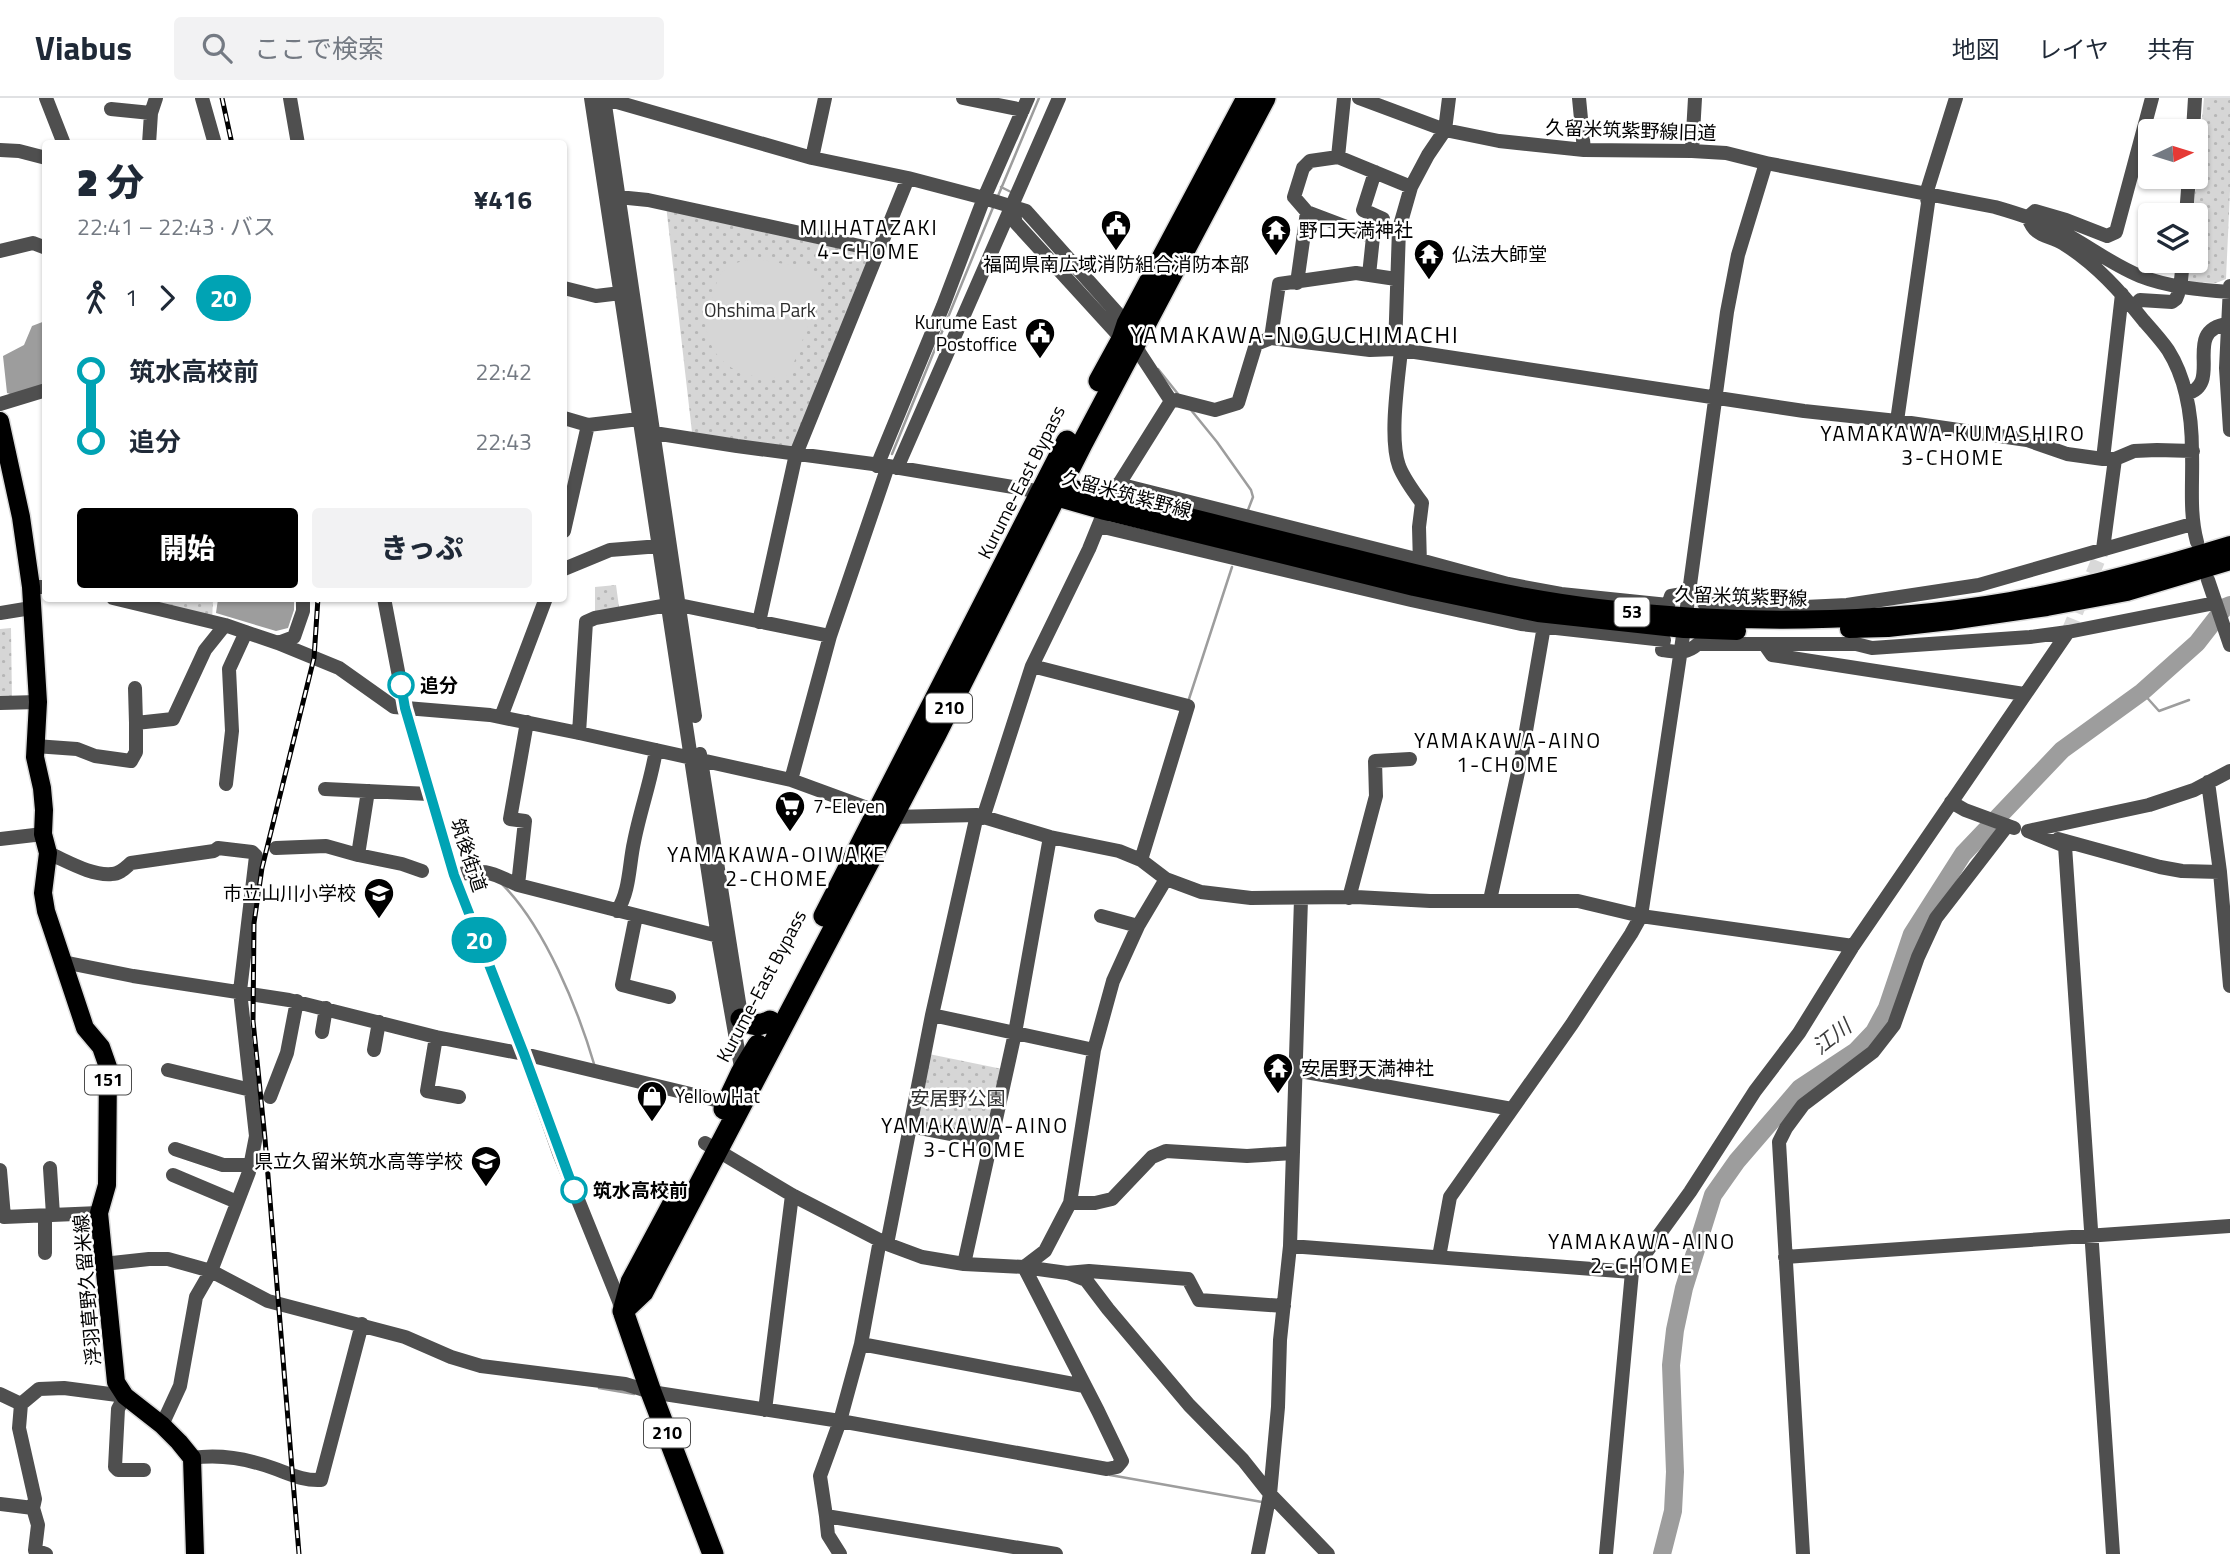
<!DOCTYPE html>
<html lang="ja">
<meta charset="utf-8">
<style>
:root{--surface:#fff;--page:#f2f2f3;--text:#1f2937;--muted:#747a83;--line:#e0e1e3;--accent:#000}
body{margin:0;font-family:"Titillium Web","Noto Sans JP",sans-serif;background:var(--page);color:var(--text);height:100vh;display:flex;flex-direction:column;font-size:26px;white-space:nowrap}
*{box-sizing:border-box;margin:0}
p{font-size:23px;color:var(--muted)}
.icon{flex:none;width:38px;height:38px;fill:none;stroke:currentColor;stroke-width:2;stroke-linecap:round;stroke-linejoin:round}
.map{position:relative;flex:1;overflow:hidden}
.sheet{position:absolute;left:42px;top:42px;width:525px;height:462px;display:flex;flex-direction:column;background:var(--surface);border-radius:7px;box-shadow:0 2px 5px #0004}
.sheet>*{flex:none}
.badge{padding:0 14px;border-radius:23px;font-size:24px;line-height:46px}
.needle{width:46px;rotate:86deg}
.tools{position:absolute;left:2138px;top:21px;display:grid;gap:14px}
.tools a{display:grid;place-items:center;width:70px;height:70px;border-radius:7px;background:var(--surface);box-shadow:0 2px 5px #0004;font-size:35px}
.map>.badge{position:absolute;translate:-50% -50%;box-shadow:0 0 0 4px #fff}
.legs{display:flex;align-items:center;gap:10px;height:77px;padding:0 35px;font-size:23px}
.legs p{margin-inline-start:auto}
.summary{display:flex;align-items:center;justify-content:space-between;height:119px;padding:0 35px}
h1{font-size:38px;font-weight:800;line-height:52px}
.button{display:flex;gap:14px;margin-top:auto;padding:14px 35px}
.button a{flex:1;height:80px;border-radius:7px;background:var(--accent);color:#fff;font-size:28px;font-weight:800;line-height:80px;text-align:center}
.button a+a{background:var(--page);color:var(--text)}
ul{padding:0 35px;list-style:none}
li{display:flex;align-items:center;gap:24px;height:70px;font-size:26px}
li i{display:grid;place-items:center;width:10px;height:100%;margin:0 9px;background:currentColor}
li i::after{content:'';width:18px;height:18px;margin:-9px;border:5px solid;border-radius:50%;background:var(--surface)}
li p{margin-inline-start:auto}
li:first-child i{background:linear-gradient(#0000 50%,currentColor 0)}
li:last-child i{background:linear-gradient(currentColor 50%,#0000 0)}
header{display:flex;align-items:center;gap:42px;box-sizing:border-box;height:98px;padding:0 35px;background:var(--surface);border-bottom:2px solid var(--line)}
header strong{font-size:33px}
nav{display:flex;gap:38px;margin-inline-start:auto;font-size:24px}
.search{width:490px;height:63px;background:var(--page);display:flex;align-items:center;gap:18px;box-sizing:border-box;padding:0 24px;border-radius:7px;color:var(--muted);font-size:26px}
.map>svg:first-child{display:block}
.grass{fill:url(#grass-dots)}
.garden{fill:#d6d6d6}
.water{fill:#9d9d9d}
.lines{fill:none;stroke-linecap:round;stroke-linejoin:round}
.stream{stroke:#9d9d9d;stroke-width:2.5}
.river{stroke:#9d9d9d;stroke-width:18}
.minor-tunnel{stroke:#d9d9d9;stroke-width:14;stroke-dasharray:14 7;stroke-linecap:butt}
.major-casing{stroke:#dbdbdb;stroke-width:21}
.highway-casing{stroke:#dbdbdb;stroke-width:24}
.minor{stroke:#4f4f4f;stroke-width:14}
.major{stroke:#000;stroke-width:18}
.highway{stroke:#000;stroke-width:21}
.rail-casing{stroke:#000;stroke-width:5}
.rail{stroke:#fff;stroke-width:2.5;stroke-dasharray:8;stroke-linecap:butt}
.line-1-casing{stroke:#fff;stroke-width:16}
.line-1{stroke:#00a3b4;stroke-width:10}
.stop-1-dot{fill:#fff;stroke:#00a3b4;stroke-width:3.5}
.labels{text-anchor:middle;stroke-width:5;stroke-linejoin:round;paint-order:stroke}
.shield{fill:#fff;stroke:#4c4c4c;stroke-width:2}
.shield-label{font-size:18px;font-weight:bold;fill:#000}
.street-label{font-size:19px;fill:#000;stroke:#fff}
.poi-label{font-size:19px;fill:#000;stroke:#fff;text-anchor:start}
.park-label{font-size:19px;fill:#2d2d2d;stroke:#fff}
.stop-label{font-size:19px;font-weight:bold;fill:#000;stroke:#fff;text-anchor:start}
.neighbourhood-label{font-size:21px;letter-spacing:2px;fill:#000;stroke:#fff}
.water-label{font-size:21px;font-style:italic;fill:#3e3e3e;stroke:#fff}
.quarter-label{font-size:23px;letter-spacing:2px;fill:#000;stroke:#fff}
</style>
<header>
<strong>Viabus</strong>
<div class="search"><svg class="icon" aria-label="search" viewBox="0 0 24 24"><circle cx="10" cy="10" r="6"/><path d="M15 15l6 6"/></svg>ここで検索</div>
<nav><a>地図</a><a>レイヤ</a><a>共有</a></nav>
</header>
<div class="map">
<svg width="2230" height="1456" viewBox="0 0 2230 1456">
<defs>
<pattern id="grass-dots" width="8" height="8" patternUnits="userSpaceOnUse" patternTransform="scale(1.75)"><rect width="8" height="8" fill="#d6d6d6"/><path d="M2 2h.1M6 6h.1" fill="none" stroke="#b6b6b6" stroke-width="1.8" stroke-linecap="round"/></pattern>
</defs>
<rect width="100%" height="100%" fill="#fff"/>
<path class="grass" d="M2204,0H2230V93L2226,181L2216,185L2187,184L2189,163H2196V117H2193Z
M666,107L878,152L796,356L693,343Z
M616,487L619,509L595,520V489Z
M150,501H213L212,524L149,508Z
M11,530L12,605H0V531Z
M924,955L1007,972L991,1044L909,1028Z"/>
<path class="garden" d="M758,161L810,171L819,180L822,191L793,267L787,277C754,286 714,271 707,234C705,226 709,216 711,208C717,175 722,164 758,161Z"/>
<path class="water" d="M45,223V286L13,297L7,295L3,258L24,247L32,228Z
M218,501H294V512L288,530L276,533L216,515Z"/>
<g class="lines">
<path class="stream" d="M1001,89L1011,94
M998,98L1039,0
M1158,271L1178,296
M1191,312L1217,344L1251,392L1253,399L1248,412
M892,356L994,107
M2142,594L2159,613L2189,602
M1188,604L1232,469
M502,786C545,829 578,911 595,969
M599,1290L634,1296
M1110,1377L1262,1404"/>
<path class="river" d="M1662,1456L1673,1413L1675,1374L1671,1267L1675,1232L1684,1190L1713,1097L1737,1063L1800,990L1856,953L1874,934L1887,910L1912,836L1963,756L2062,652L2142,594L2197,545L2225,509L2230,507"/>
<path class="minor-tunnel" d="M2068,534L2103,451"/>
<g class="major-casing">
<path id="major" d="M0,323L21,419L31,489L38,604L35,659L42,690L44,712L43,736L48,755L43,795L46,813L85,930L101,949L108,969L107,1087L99,1115L116,1284L125,1298L162,1327L179,1344L192,1360L195,1456
M1048,392L1061,388C1157,410 1251,435 1346,458C1429,479 1513,500 1598,510C1733,527 1876,526 2010,503C2084,490 2158,469 2230,447
M1045,396L1105,413L1414,489L1538,515L1684,531L1737,533
M1849,531L1888,530L1950,523L2047,509L2127,494L2230,463"/>
</g>
<g class="highway-casing">
<path id="highway" d="M1099,283L1122,241L1127,226L1247,0
M824,818L1067,343
M741,921C751,927 759,929 770,923
M724,1011L741,975L758,947
M623,1213L643,1194L936,636L1082,346L1265,0
M623,1213L631,1184L677,1098
M623,1213L651,1294L713,1456"/>
</g>
<path class="minor" d="M46,0L64,46
M202,0L215,46
M290,0L298,46
M591,0L718,839L742,975
M603,0L812,60L908,80L984,100L1026,113L1127,226L1135,248L1171,303
M604,0L695,618
M963,0L1023,12
M1359,0L1445,32L1499,43L1584,52L1692,53L1726,55L1766,65L1995,109C2016,115 2036,121 2056,131C2085,145 2110,166 2140,178C2168,189 2200,192 2230,194
M1579,0L1584,52
M2152,0L2116,134L2107,138L2066,122L2035,113L2028,119C2035,140 2047,136 2064,146C2096,166 2121,194 2144,223C2152,232 2161,242 2168,252C2187,282 2192,319 2192,354C2193,385 2189,414 2197,444
M111,11L151,15L149,46
M151,15L156,0
M2193,33L2195,0
M0,52L19,53L46,60
M1692,53L1695,0
M1338,59L1344,0
M812,60L825,0
M1375,74L1363,112L1383,121L1373,139L1307,114L1294,99L1303,70L1310,63L1338,59L1411,89
M618,99L648,102L878,152
M1012,110L1016,125L1122,241
M2186,117L2189,79
M0,153L33,145L46,150
M1369,177L1373,139
M2181,182L2183,163
M1297,185L1307,114
M2230,188L2226,270L2230,332
M564,190L596,198L621,195
M2133,209L2140,202L2172,204L2176,201L2178,196
M1271,240L1279,186L1356,175L1396,181
M1395,251L1399,131L1411,89L1428,57L1445,32L1449,0
M1401,252C1398,283 1389,340 1399,368C1404,381 1413,393 1422,405L1419,429L1420,467
M2186,296C2225,286 2180,232 2228,226
M1171,303L1176,302L1215,312L1238,305L1256,246L1271,240L1370,252L1395,251L1804,313L1897,323L2027,342L2067,356L2103,361H2115L2134,353L2157,352L2193,353
M0,306L46,292
M564,320L588,327L639,321L654,335L737,348L888,368L1042,394
M1897,323L1928,105L1926,96L1956,0
M2103,361L2122,196
M877,368L943,208L984,100L1028,0
M897,370L1059,0
M1118,386L1420,462L1508,486L1561,496L1668,507L1671,498L1688,495L1702,497L1704,505L1765,511L1847,507L1979,487L2192,426
M1114,394L1171,303
M1099,428L1411,502L1521,526L1664,542L1662,552C1678,554 1685,557 1698,546H1856L1872,550L2030,539L2068,534L2215,505
M564,433L588,327
M2103,451L2115,361
M564,471L610,452L660,448
M2208,482L2230,547
M31,489H46
M113,500L225,527L278,545L339,570L394,609L490,617L579,635L791,682L892,719L977,717L1050,739L1119,753L1141,762L1166,781L1201,794L1251,800L1356,799L1430,803H1578L1641,818L1853,848
M384,500L405,610L454,777L524,956L559,1055L623,1213
M0,515L31,510
M759,524L796,356L908,80
M278,545L294,539L303,513V500
M1765,547L1772,557L2024,596
M1032,568L1188,608L1141,762
M135,590L136,625
M0,605L38,604
M501,619L546,500
M579,635L586,524L595,520L668,507H679L830,538
M35,648L77,651L95,658L131,663L136,654V625L173,621L205,552L225,527
M700,656L743,930
M791,682L830,538L888,368
M2208,684L2220,774L2230,888
M226,686L232,633L229,571L246,534
M325,691L429,696
M1951,704L1965,712L2014,730
M983,720L1032,568L1089,451L1102,419
M2028,733L2065,748L2113,1456
M2028,733L2149,707L2194,692L2230,673
M0,741L43,736
M2058,741L2160,769L2182,773L2220,774
M276,750L326,748L358,757L368,693
M48,755C67,763 91,778 112,776C120,776 125,770 131,765L214,753L218,750L252,754L256,758L240,893L256,1038L249,1074L211,1173L196,1199L180,1288L162,1327
M358,757L402,766L422,773
M454,777C487,771 488,773 518,787L726,840
M518,787L525,723L510,721L527,624
M1349,800L1376,698L1375,663L1410,661
M1490,802L1522,656L1544,528
M617,813C630,794 629,766 634,744C640,713 651,683 656,652
M636,818L622,887L669,899
M1101,818L1138,828
M63,864L133,878L289,902L436,939L524,956L728,1005
M932,917L1094,952
M322,934L326,910
M436,939L427,993L459,999
M374,952L379,924
M168,972L251,992
M1295,972L1512,1011
M270,999L287,955L297,903
M909,1028L991,1044
M705,1045L792,1097L887,1146L922,1159L964,1166L1024,1169L1067,1175L1089,1173L1188,1181L1199,1202L1284,1208
M175,1051L223,1067H250
M50,1070L53,1117
M0,1072L4,1119L99,1115
M173,1077L237,1104
M1070,1105H1095L1112,1101L1152,1059L1166,1053L1247,1058L1293,1055
M45,1118V1155
M880,1142L861,1246L840,1323L820,1378L826,1418L1056,1456
M887,1146L932,917L977,717
M1290,1148L1632,1174
M1439,1159L1450,1099L1572,926L1631,836L1641,818L1684,531L1727,214L1738,157L1766,65
M1785,1159L2230,1128
M103,1166L149,1161H168L211,1173L268,1203L405,1239L451,1259L481,1268L625,1286L651,1294L840,1323L1107,1371L1117,1369L1122,1363L1098,1313L1024,1169
M964,1166L1015,935L1050,739
M1024,1169L1045,1153L1070,1105L1094,952L1113,883L1138,828L1166,781
M1068,1175L1086,1182L1108,1211L1189,1307L1243,1362L1270,1396L1328,1456
M861,1246L1084,1288
M0,1296L21,1306L39,1291L64,1290L125,1298L118,1311L115,1369L118,1372H144
M21,1306L19,1330L35,1401L33,1410L38,1427L35,1452L46,1456
M765,1312L792,1097
M192,1360C219,1356 248,1361 273,1370C290,1376 303,1383 321,1382L362,1226
M0,1406L33,1410
M826,1418L828,1437L840,1456
M1258,1456L1270,1396L1278,1309L1280,1242L1290,1148L1301,801
M1606,1456L1632,1174L1690,1094L1755,993L1799,935L1853,848L2068,534
M1803,1456L1779,1044L1786,1030L1803,1007L1873,954L1894,927L1918,859L1936,820L2007,728"/>
<use href="#major" class="major"/>
<use href="#highway" class="highway"/>
<g class="rail-casing">
<path id="rail" d="M222,0L232,46
M299,1456L265,1041L253,923L254,825L262,770L314,560L318,500"/>
</g>
<use href="#rail" class="rail"/>
</g>
<g class="lines">
<g class="line-1-casing">
<path id="line-1" d="M401,587L405,610L454,777L524,956L574,1092"/>
</g>
<use href="#line-1" class="line-1"/>
</g>
<defs>
<g id="civic-pin" transform="scale(1.575)"><path d="M0 17L-7.5 6A9.5 9.5 0 1 1 7.5 6Z" fill="#000" stroke="#fff"/><path d="M-.6-6.5H3V-4.5H.6V-3L4-1V1h2V6H-6V1h2V-1L-.6-3ZM-1.2 2.5V6h2.4V2.5Z" fill="#fff"/></g>
<g id="temple-pin" transform="scale(1.575)"><path d="M0 17L-7.5 6A9.5 9.5 0 1 1 7.5 6Z" fill="#000" stroke="#fff"/><path d="M0-6L5-2H3V0L6.5 2.5H4V6H1.5V3h-3V6H-4V2.5H-6.5L-3 0V-2H-5Z" fill="#fff"/></g>
<g id="supermarket-pin" transform="scale(1.575)"><path d="M0 17L-7.5 6A9.5 9.5 0 1 1 7.5 6Z" fill="#000" stroke="#fff"/><path d="M-6-5.5h2.5l.6 2H6L4.5 2H-2.5L-4.4-4H-6ZM-1.5 3.2a1.3 1.3 0 1 0 .1 0ZM3 3.2a1.3 1.3 0 1 0 .1 0Z" fill="#fff"/></g>
<g id="school-pin" transform="scale(1.575)"><path d="M0 17L-7.5 6A9.5 9.5 0 1 1 7.5 6Z" fill="#000" stroke="#fff"/><path d="M0-5L7-2L0 1L-7-2ZM-4 1L0 2.5L4 1V4Q0 6-4 4Z" fill="#fff"/></g>
<g id="shop-pin" transform="scale(1.575)"><path d="M0 17L-7.5 6A9.5 9.5 0 1 1 7.5 6Z" fill="#000" stroke="#fff"/><path d="M-5-2.5h2.3a2.7 3.5 0 0 1 5.4 0H5L5.5 6h-11ZM-1.5-2.5h3a1.5 2.3 0 0 0-3 0Z" fill="#fff"/></g>
</defs>
<g fill-rule="evenodd">
<use href="#civic-pin" x="1116" y="127"/>
<use href="#temple-pin" x="1276" y="132"/>
<use href="#temple-pin" x="1429" y="156"/>
<use href="#civic-pin" x="1040" y="235"/>
<use href="#supermarket-pin" x="790" y="708"/>
<use href="#school-pin" x="379" y="795"/>
<use href="#temple-pin" x="1278" y="970"/>
<use href="#shop-pin" x="652" y="998"/>
<use href="#school-pin" x="486" y="1063"/>
</g>
<g class="stop-1-dot">
<circle cx="401" cy="587" r="12"/>
<circle cx="574" cy="1092" r="12"/>
</g>
<g class="labels">
<g class="shield">
<rect x="1614.5" y="499.5" width="35" height="29" rx="5"/>
<rect x="926" y="595.5" width="46" height="29" rx="5"/>
<rect x="85" y="967.5" width="46" height="29" rx="5"/>
<rect x="644" y="1320.5" width="46" height="29" rx="5"/>
</g>
<g class="shield-label">
<text x="1632" y="520">53</text>
<text x="949" y="616">210</text>
<text x="108" y="988">151</text>
<text x="667" y="1341">210</text>
</g>
<g class="street-label">
<text transform="translate(1631 32) rotate(2)" y="7">久留米筑紫野線旧道</text>
<text transform="translate(1021 384) rotate(-63)" y="7">Kurume-East Bypass</text>
<text transform="translate(1127 396) rotate(15)" y="7">久留米筑紫野線</text>
<text transform="translate(1741 498) rotate(2)" y="7">久留米筑紫野線</text>
<text transform="translate(469 757) rotate(72)" y="7">筑後街道</text>
<text transform="translate(761 888) rotate(-62)" y="7">Kurume-East Bypass</text>
<text transform="translate(87 1192) rotate(-95)" y="7">浮羽草野久留米線</text>
</g>
<g class="poi-label">
<text x="1299" y="139">野口天満神社</text>
<text x="1452" y="163">仏法大師堂</text>
<text x="1116" y="173" text-anchor="middle">福岡県南広域消防組合消防本部</text>
<text x="1017" y="231" text-anchor="end">Kurume East<tspan x="1017" dy="22">Postoffice</tspan></text>
<text x="813" y="715">7-Eleven</text>
<text x="356" y="802" text-anchor="end">市立山川小学校</text>
<text x="1301" y="977">安居野天満神社</text>
<text x="675" y="1005">Yellow Hat</text>
<text x="463" y="1070" text-anchor="end">県立久留米筑水高等学校</text>
</g>
<g class="park-label">
<text x="760" y="219">Ohshima Park</text>
<text x="958" y="1007">安居野公園</text>
</g>
<g class="stop-label">
<text x="420" y="594">追分</text>
<text x="593" y="1099">筑水高校前</text>
</g>
<g class="neighbourhood-label">
<text x="869" y="137">MIIHATAZAKI<tspan x="869" dy="24">4-CHOME</tspan></text>
<text x="1953" y="343">YAMAKAWA-KUMASHIRO<tspan x="1953" dy="24">3-CHOME</tspan></text>
<text x="1508" y="650">YAMAKAWA-AINO<tspan x="1508" dy="24">1-CHOME</tspan></text>
<text x="777" y="764">YAMAKAWA-OIWAKE<tspan x="777" dy="24">2-CHOME</tspan></text>
<text x="975" y="1035">YAMAKAWA-AINO<tspan x="975" dy="24">3-CHOME</tspan></text>
<text x="1642" y="1151">YAMAKAWA-AINO<tspan x="1642" dy="24">2-CHOME</tspan></text>
</g>
<g class="water-label">
<text transform="translate(1832 939) rotate(-38)" y="7">江川</text>
</g>
<g class="quarter-label">
<text x="1295" y="245">YAMAKAWA-NOGUCHIMACHI</text>
</g>
</g>
</svg>
<div class="tools">
<a><svg class="needle" viewBox="-14 -14 28 28"><path d="M0-13l5 13h-10z" fill="#e53935"/><path d="M0 13l5-13h-10z" fill="#747a83"/></svg></a>
<a><svg class="icon" aria-label="layers" viewBox="0 0 24 24"><path d="M12 4l9 5-9 5-9-5zM3 14l9 5 9-5"/></svg></a>
</div>
<b class="badge" style="left:479px;top:842px;background:#00a3b4;color:#fff">20</b>
<section class="sheet">
<div class="summary"><div><h1>2 分</h1><p>22:41 – 22:43 · バス</p></div><b>¥416</b></div>
<div class="legs"><svg class="icon" aria-label="walk" viewBox="0 0 24 24"><circle cx="13" cy="4" r="2"/><path d="M13 8l-2 6 4 7M11 14l-3 7M7 12l3-4h3l4 4"/></svg>1<svg class="icon" aria-label="forward" viewBox="0 0 24 24"><path d="M9 5l7 7-7 7"/></svg><b class="badge" style="background:#00a3b4;color:#fff">20</b></div>
<ul>
<li><i style="color:#00a3b4"></i><b>筑水高校前</b><p>22:42</p></li>
<li><i style="color:#00a3b4"></i><b>追分</b><p>22:43</p></li>
</ul>
<div class="button"><a>開始</a><a>きっぷ</a></div>
</section>
</div>
